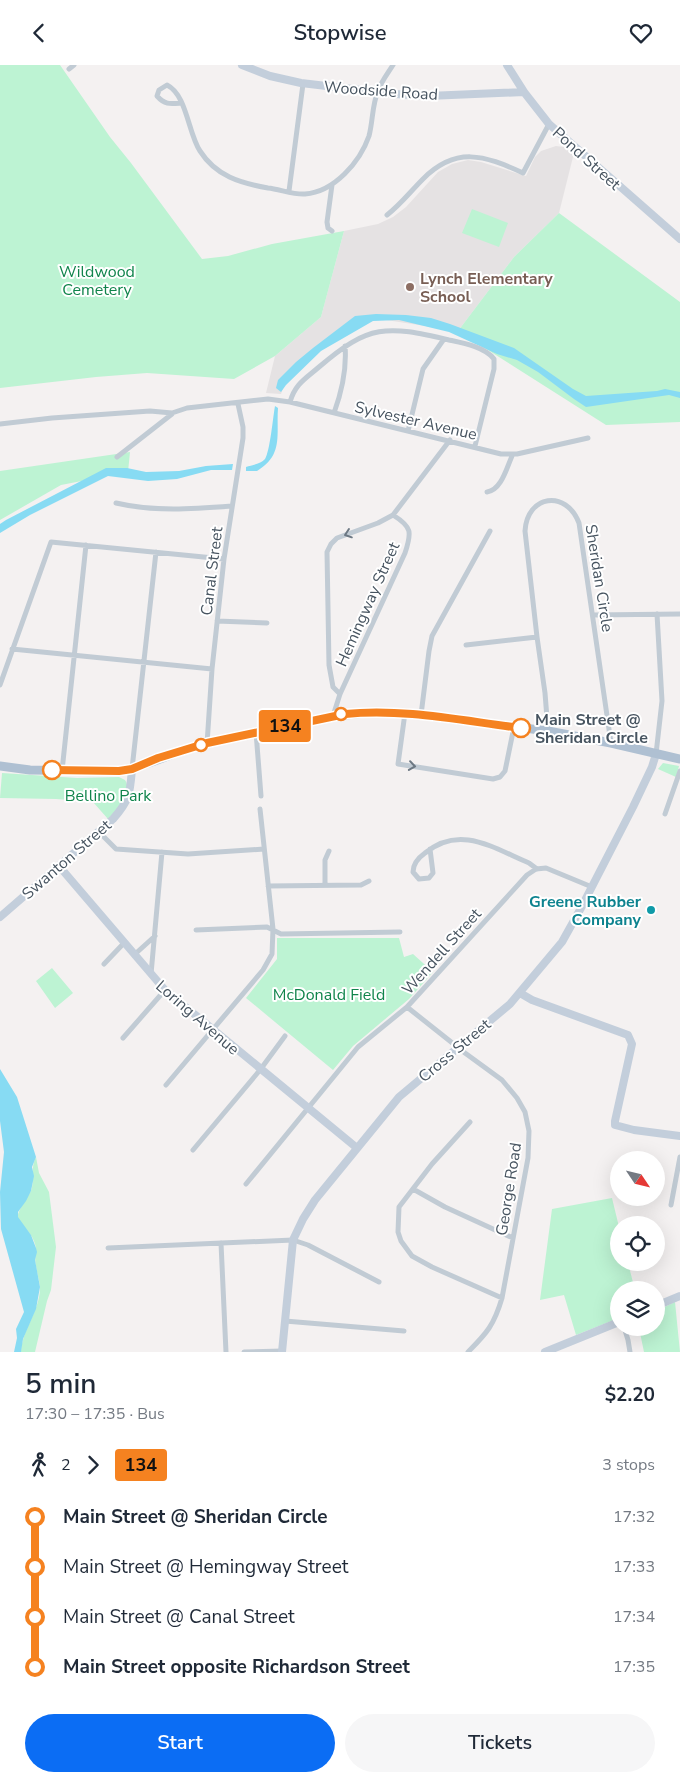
<!DOCTYPE html>
<meta charset="utf-8">
<style>
:root{--surface:#fff;--page:#f6f6f7;--text:#1f2937;--muted:#747a83;--accent:#0b6df4}
body{margin:0;font-family:"Nunito Sans",sans-serif;background:var(--page);color:var(--text);height:100vh;display:flex;flex-direction:column;font-size:19px;white-space:nowrap}
*{box-sizing:border-box;margin:0}
p{font-size:16px;color:var(--muted)}
.icon{flex:none;width:28px;height:28px;fill:none;stroke:currentColor;stroke-width:2;stroke-linecap:round;stroke-linejoin:round}
.map{position:relative;height:1287px;overflow:hidden}
.panel{display:flex;flex-direction:column;background:var(--surface);flex:1}
.panel>*{flex:none}
.badge{padding:0 10px;border-radius:4px;font-size:18px;line-height:32px}
.needle{width:32px;rotate:125deg}
.buttons{position:absolute;left:610px;top:1086px;display:grid;gap:10px}
.buttons a{display:grid;place-items:center;width:55px;height:55px;border-radius:50%;background:var(--surface);box-shadow:0 5px 20px #0002;font-size:25px}
.map>.badge{position:absolute;translate:-50% -50%;box-shadow:0 0 0 2px #fff}
.legs{display:flex;align-items:center;gap:8px;height:55px;padding:0 25px;font-size:16px}
.legs p{margin-inline-start:auto}
.headline{display:flex;align-items:center;justify-content:space-between;height:85px;padding:0 25px}
h1{font-size:28px;font-weight:600;line-height:38px}
.button{display:flex;gap:10px;margin-top:auto;padding:10px 25px}
.button a{flex:1;height:58px;border-radius:30px;background:var(--accent);color:#fff;font-size:20px;font-weight:600;line-height:58px;text-align:center}
.button a+a{background:var(--page);color:var(--text)}
ul{padding:0 25px;list-style:none}
li{display:flex;align-items:center;gap:18px;height:50px;font-size:19px}
li i{display:grid;place-items:center;width:8px;height:100%;margin:0 6px;background:currentColor}
li i::after{content:'';width:12px;height:12px;margin:-6px;border:4px solid;border-radius:50%;background:var(--surface)}
li p{margin-inline-start:auto}
li:first-child i{background:linear-gradient(#0000 50%,currentColor 0)}
li:last-child i{background:linear-gradient(currentColor 50%,#0000 0)}
header{display:flex;justify-content:space-between;align-items:center;height:65px;padding:0 25px;background:var(--surface);font-size:22px;font-weight:600}
.map>svg:first-child{display:block}
.education{fill:#e5e2e3}
.green{fill:#bdf3d3}
.water{fill:#87dbf3}
.lines{fill:none;stroke-linecap:round;stroke-linejoin:round}
.street{stroke:#c1cbd4;stroke-width:5}
.secondary{stroke:#c3cedb;stroke-width:8}
.primary{stroke:#afc0d2;stroke-width:9}
.oneway{stroke:#6c7883}
.line-1-casing{stroke:#fff;stroke-width:11}
.line-1{stroke:#f58220;stroke-width:8}
.education-dot{fill:#8d6e63;stroke:#fff;stroke-width:2}
.stop-1-dot{fill:#fff;stroke:#f58220;stroke-width:2.5}
.culture-dot{fill:#0f9aa8;stroke:#fff;stroke-width:2}
.labels{text-anchor:middle;stroke-width:4;stroke-linejoin:round;paint-order:stroke}
.street-label{font-size:16px;fill:#475460;stroke:#fff}
.park-label{font-size:16px;fill:#10844b;stroke:#fff}
.education-label{font-size:16px;font-weight:bold;fill:#785e54;stroke:#fff;text-anchor:start}
.stop-label{font-size:16px;font-weight:bold;fill:#475460;stroke:#fff;text-anchor:start}
.culture-label{font-size:16px;font-weight:bold;fill:#0d838f;stroke:#fff;text-anchor:end}
</style>
<header><svg class="icon" aria-label="back" viewBox="0 0 24 24"><path d="M15 5l-7 7 7 7"/></svg>Stopwise<svg class="icon" aria-label="heart" viewBox="0 0 24 24"><path d="M12 20l-8-8c-3-5 5-10 8-4 3-6 11-1 8 4z"/></svg></header>
<div class="map">
<svg width="680" height="1287" viewBox="0 0 680 1287">
<rect width="100%" height="100%" fill="#f4f1f1"/>
<path class="education" d="M556,81L564,82L574,88L559,148L514,192L458,266L373,253L334,272L286,314L281,329L266,328L275,291L321,252L344,166L378,159L393,152L406,142L438,107L452,99L468,95L481,97L526,111L535,92L541,86Z"/>
<path class="green" d="M0,0H60L110,72L131,98L202,194L228,191L272,179L344,166L321,252L275,291L234,314L147,308L96,312L0,323Z
M472,144L508,158L499,182L462,168Z
M559,148L680,237V357L606,360L458,266L514,192Z
M130,387L128,407L61,420L0,455V406Z
M663,698L679,701L676,712L658,704Z
M2,708L77,713L119,712L125,715C134,729 117,744 108,754L93,737L56,734L0,733Z
M277,873H399L404,892L413,889L433,907L409,934L353,981L333,1005L246,933L277,894Z
M52,903L73,928L55,943L36,916Z
M36,1092L39,1108L49,1127L56,1182L51,1225L47,1236L35,1287H21C22,1265 39,1247 40,1224C40,1217 37,1209 36,1201C33,1188 40,1187 32,1172C28,1165 21,1160 18,1153C16,1147 28,1132 31,1126C35,1114 30,1103 36,1092Z
M612,1133L619,1162V1198H628L635,1225H619V1253L576,1270L564,1230L540,1235L552,1144Z
M675,1237L680,1287H644L639,1263L656,1262V1246Z"/>
<path class="water" d="M376,249L406,250L431,253L450,259L514,283L573,324L586,331L657,326L665,324L680,327V333L669,330L586,342L574,334L538,307L517,295L497,289L449,267L399,255L373,256L321,286L286,320L281,327L276,323L278,315L296,297L313,283L355,251Z
M275,341L278,343C276,369 284,390 257,406H246V402C252,400 261,399 265,394C270,386 273,352 275,341Z
M233,399L232,405H211L177,414L148,416L108,411L30,450L0,468V459L6,455L106,403H127L146,407L179,406L206,401Z
M0,1004L17,1032L36,1092L32,1102L34,1111L31,1126L26,1136L18,1147V1152L31,1170L36,1183L37,1187L35,1195L40,1222L36,1244L23,1274L21,1287H14L17,1273L16,1264L24,1247L1,1164L0,1127L4,1087L0,1056Z"/>
<g class="lines">
<path class="street" d="M69,4L74,0
M181,38C170,39 165,40 157,31L159,25L167,20C187,30 188,68 200,86C216,111 240,118 268,123C279,124 294,130 305,129C334,127 360,97 369,71C373,56 372,40 378,26C381,17 388,8 393,0
M289,126L303,19
M387,150C401,139 410,127 423,114C456,81 484,90 523,108L549,59
M332,166L328,163L327,157L332,120
M290,337C295,319 305,314 319,302C369,259 386,260 449,275C463,278 485,282 494,294V304L475,381
M334,348C342,326 347,305 345,281
M0,359L52,353L150,346L172,348L187,343L268,334L290,337L501,389H517L588,373
M408,366L423,304L444,274
M117,392L172,349
M487,427C502,425 507,401 513,389
M116,438C154,447 193,444 232,441
M593,550L680,549
M217,556L267,558
M466,580L537,572
M12,584L212,604
M0,620L51,477L224,494
M340,629L333,622L329,600L327,487L331,479L337,473L378,458L393,450L450,375
M405,648L398,699L493,714L500,712L505,706L514,662
M421,650L429,586L432,571L490,466
M333,651L340,629L405,488C412,467 412,462 393,450
M548,666L545,628L537,572L525,466C527,430 566,424 579,458L611,678
M256,667L261,731
M207,679L212,604L224,494L243,373V362L238,339
M656,689L662,636L657,549
M132,704L156,487
M62,706L86,480
M665,749L680,706
M99,767L116,784L188,789L264,784
M430,784L433,808L429,813L419,814L413,807C413,799 418,793 425,788C460,759 493,783 529,798L537,804
M325,820V795L329,786
M268,821L361,820L369,816
M196,865L267,862L281,869L400,867
M134,890L155,871
M104,899L124,878
M151,909L162,787
M407,942L465,988L502,1015L517,1033L525,1047L529,1066L528,1093L502,1233C494,1260 487,1268 468,1287
M123,973L165,925
M166,1020L263,905L272,889L273,864L260,744
M470,1057L432,1099L399,1142L398,1167L401,1176L412,1191L432,1202L502,1233
M193,1085L260,1005L285,971
M246,1119L358,982L407,942L527,810L536,804L546,803L592,822
M413,1124L445,1142L513,1173
M671,1140L680,1092
M221,1178L226,1287
M108,1183L293,1175L308,1180L379,1217
M285,1256L404,1266
M624,1262L628,1275L630,1287
M244,1287L282,1286"/>
<path class="secondary" d="M242,0L270,11L301,18L395,29L428,31L524,27
M507,0L524,27L549,59L680,174
M59,801L165,925L357,1083
M0,852L113,754C130,735 130,728 132,704
M520,928L532,935L628,970L632,979L615,1056V1060L634,1065L680,1071
M656,1241L680,1231
M282,1287L293,1175L303,1154L315,1135L399,1032L510,939L562,877L581,843L633,742L652,702L656,689
M545,1287L619,1257"/>
<path class="primary" d="M0,701L30,705L119,706C145,702 169,689 195,682C222,674 249,669 277,663C322,653 358,645 405,648L548,666L611,678L680,694"/>
</g>
<defs><path id="oneway-chevron" d="M-2-3.5L2.5 0L-2 3.5" fill="none" stroke-width="1.6" stroke-linecap="round" stroke-linejoin="round" transform="scale(1.25)"/></defs>
<g class="oneway">
<use href="#oneway-chevron" transform="translate(348 469) rotate(161)"/>
<use href="#oneway-chevron" transform="translate(412 701) rotate(8)"/>
</g>
<g class="lines">
<g class="line-1-casing">
<path id="line-1" d="M52,705L119,706L132,704L158,693L207,678L345,649C404,643 463,656 521,663"/>
</g>
<use href="#line-1" class="line-1"/>
</g>
<circle class="education-dot" cx="410" cy="222" r="5"/>
<g class="stop-1-dot">
<circle cx="341" cy="649" r="6"/>
<circle cx="521" cy="663" r="9"/>
<circle cx="201" cy="680" r="6"/>
<circle cx="52" cy="705" r="9"/>
</g>
<circle class="culture-dot" cx="651" cy="845" r="5"/>
<g class="labels">
<g class="street-label">
<text transform="translate(381 25) rotate(4)" y="6">Woodside Road</text>
<text transform="translate(587 93) rotate(42)" y="6">Pond Street</text>
<text transform="translate(416 355) rotate(13)" y="6">Sylvester Avenue</text>
<text transform="translate(211 506) rotate(-83)" y="6">Canal Street</text>
<text transform="translate(600 513) rotate(81)" y="6">Sheridan Circle</text>
<text transform="translate(367 539) rotate(-66)" y="6">Hemingway Street</text>
<text transform="translate(66 794) rotate(-41)" y="6">Swanton Street</text>
<text transform="translate(441 886) rotate(-48)" y="6">Wendell Street</text>
<text transform="translate(198 952) rotate(41)" y="6">Loring Avenue</text>
<text transform="translate(454 985) rotate(-40)" y="6">Cross Street</text>
<text transform="translate(508 1124) rotate(-81)" y="6">George Road</text>
</g>
<g class="park-label">
<text x="97" y="212">Wildwood<tspan x="97" dy="18">Cemetery</tspan></text>
<text x="108" y="736">Bellino Park</text>
<text x="329" y="935">McDonald Field</text>
</g>
<g class="education-label">
<text x="420" y="219">Lynch Elementary<tspan x="420" dy="18">School</tspan></text>
</g>
<g class="stop-label">
<text x="535" y="660">Main Street @<tspan x="535" dy="18">Sheridan Circle</tspan></text>
</g>
<g class="culture-label">
<text x="641" y="842">Greene Rubber<tspan x="641" dy="18">Company</tspan></text>
</g>
</g>
</svg>
<div class="buttons">
<a><svg class="needle" viewBox="-14 -14 28 28"><path d="M0-13l5 13h-10z" fill="#e53935"/><path d="M0 13l5-13h-10z" fill="#747a83"/></svg></a>
<a><svg class="icon" aria-label="locate" viewBox="0 0 24 24"><circle cx="12" cy="12" r="6"/><path d="M12 2v4M12 18v4M2 12h4M18 12h4"/></svg></a>
<a><svg class="icon" aria-label="layers" viewBox="0 0 24 24"><path d="M12 4l9 5-9 5-9-5zM3 14l9 5 9-5"/></svg></a>
</div>
<b class="badge" style="left:285px;top:661px;background:#f58220;color:#111">134</b>
</div>
<section class="panel">
<div class="headline"><div><h1>5 min</h1><p>17:30 – 17:35 · Bus</p></div><b>$2.20</b></div>
<div class="legs"><svg class="icon" aria-label="walk" viewBox="0 0 24 24"><circle cx="13" cy="4" r="2"/><path d="M13 8l-2 6 4 7M11 14l-3 7M7 12l3-4h3l4 4"/></svg>2<svg class="icon" aria-label="forward" viewBox="0 0 24 24"><path d="M9 5l7 7-7 7"/></svg><b class="badge" style="background:#f58220;color:#111">134</b><p>3 stops</p></div>
<ul>
<li><i style="color:#f58220"></i><b>Main Street @ Sheridan Circle</b><p>17:32</p></li>
<li><i style="color:#f58220"></i><span>Main Street @ Hemingway Street</span><p>17:33</p></li>
<li><i style="color:#f58220"></i><span>Main Street @ Canal Street</span><p>17:34</p></li>
<li><i style="color:#f58220"></i><b>Main Street opposite Richardson Street</b><p>17:35</p></li>
</ul>
<div class="button"><a>Start</a><a>Tickets</a></div>
</section>
